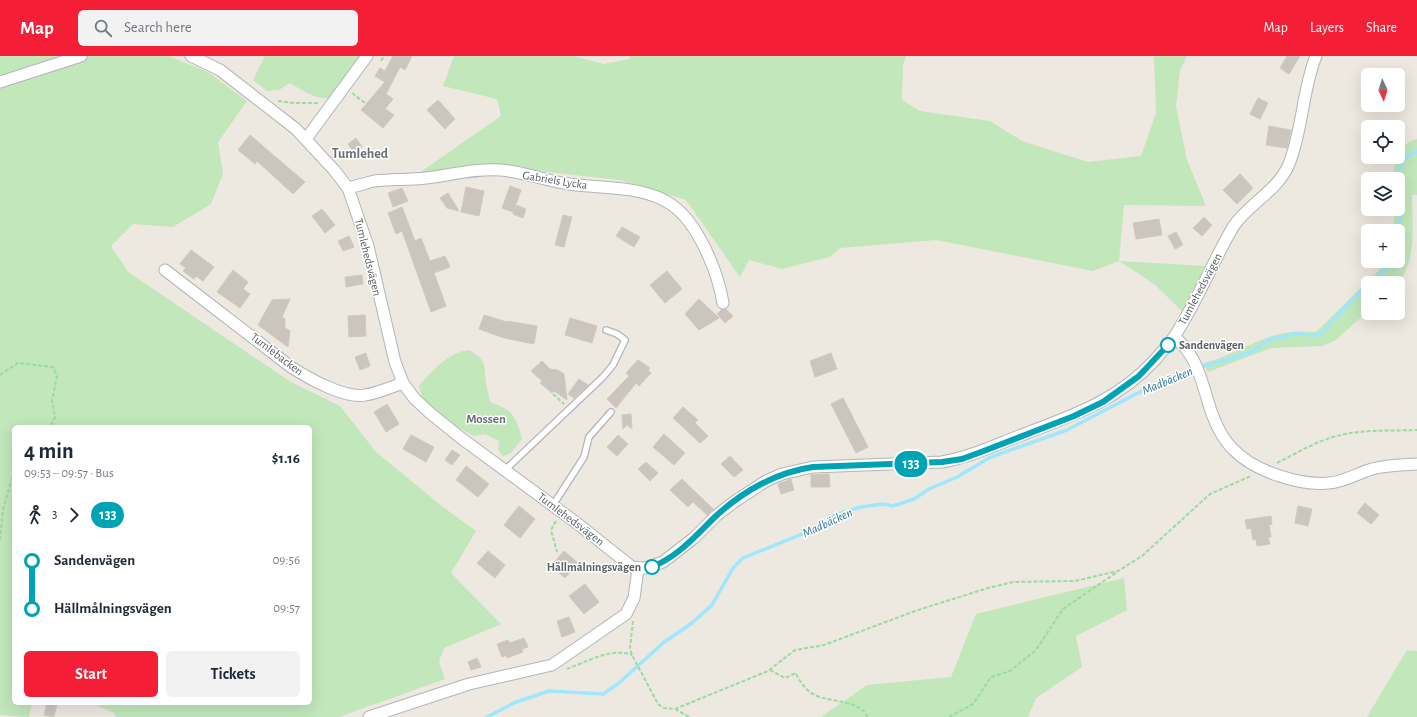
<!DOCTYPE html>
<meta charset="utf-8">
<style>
:root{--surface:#fff;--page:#f2f2f3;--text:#1f2937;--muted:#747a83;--accent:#f41f36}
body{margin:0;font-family:"Alegreya Sans",sans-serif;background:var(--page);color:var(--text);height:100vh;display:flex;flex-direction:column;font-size:15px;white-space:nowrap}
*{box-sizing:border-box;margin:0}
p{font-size:13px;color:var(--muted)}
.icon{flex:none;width:22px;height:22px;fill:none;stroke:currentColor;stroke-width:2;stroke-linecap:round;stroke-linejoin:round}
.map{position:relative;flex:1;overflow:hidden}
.details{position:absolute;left:12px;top:369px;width:300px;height:280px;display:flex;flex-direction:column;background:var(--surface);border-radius:6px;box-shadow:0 4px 16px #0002}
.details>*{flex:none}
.badge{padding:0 8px;border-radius:13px;font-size:14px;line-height:26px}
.needle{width:26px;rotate:176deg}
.fabs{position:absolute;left:1361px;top:12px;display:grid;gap:8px}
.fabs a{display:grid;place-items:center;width:44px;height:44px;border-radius:6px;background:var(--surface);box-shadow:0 4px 16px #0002;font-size:20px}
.map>.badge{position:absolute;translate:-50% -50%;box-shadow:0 0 0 2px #fff}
.legs{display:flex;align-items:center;gap:6px;height:44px;padding:0 12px;font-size:13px}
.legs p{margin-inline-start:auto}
.head{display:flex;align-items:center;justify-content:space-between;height:68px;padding:0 12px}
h1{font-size:22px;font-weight:700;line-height:30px}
.button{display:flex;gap:8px;margin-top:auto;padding:8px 12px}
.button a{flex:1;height:46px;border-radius:6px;background:var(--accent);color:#fff;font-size:16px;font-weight:700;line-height:46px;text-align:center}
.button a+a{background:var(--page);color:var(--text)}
ul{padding:0 12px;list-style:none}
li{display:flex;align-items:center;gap:14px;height:48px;font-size:15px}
li i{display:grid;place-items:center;width:6px;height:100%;margin:0 5px;background:currentColor}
li i::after{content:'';width:10px;height:10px;margin:-5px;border:3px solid;border-radius:50%;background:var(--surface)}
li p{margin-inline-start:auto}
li:first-child i{background:linear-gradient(#0000 50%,currentColor 0)}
li:last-child i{background:linear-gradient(currentColor 50%,#0000 0)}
header{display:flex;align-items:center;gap:24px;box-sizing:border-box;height:56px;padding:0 20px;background:var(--accent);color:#fff}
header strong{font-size:19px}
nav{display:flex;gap:22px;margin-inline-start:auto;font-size:14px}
.search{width:280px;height:36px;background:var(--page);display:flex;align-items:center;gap:10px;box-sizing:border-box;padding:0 14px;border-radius:6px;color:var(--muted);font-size:15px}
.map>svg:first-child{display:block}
.green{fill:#c2e7ba}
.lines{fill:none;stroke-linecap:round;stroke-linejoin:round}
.stream{stroke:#9ee7ff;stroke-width:3.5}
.building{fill:#cac5bf;stroke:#d2c8be}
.service-casing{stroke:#b1b5b9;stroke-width:8}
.minor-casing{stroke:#b1b5b9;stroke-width:13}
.path{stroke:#9cdaa1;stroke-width:2;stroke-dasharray:4 2;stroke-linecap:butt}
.service{stroke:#fff;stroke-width:5.5}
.minor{stroke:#fff;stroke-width:11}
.line-1-casing{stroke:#fff;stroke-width:9}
.line-1{stroke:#00a3b4;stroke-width:6}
.stop-1-dot{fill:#fff;stroke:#00a3b4;stroke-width:2}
.labels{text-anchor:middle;stroke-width:3;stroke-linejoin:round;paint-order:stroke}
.street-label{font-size:12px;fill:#595f62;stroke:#fff}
.stop-label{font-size:12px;font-weight:bold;fill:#595f62;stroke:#fff;text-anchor:start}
.water-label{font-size:13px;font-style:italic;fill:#2f789c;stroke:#fff}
.neighbourhood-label{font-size:13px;font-weight:bold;fill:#6a7174;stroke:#fff}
.quarter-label{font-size:14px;font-weight:bold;fill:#6a7174;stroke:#fff}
</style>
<header>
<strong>Map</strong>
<div class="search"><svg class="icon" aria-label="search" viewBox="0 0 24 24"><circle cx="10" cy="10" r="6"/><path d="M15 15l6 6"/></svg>Search here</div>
<nav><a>Map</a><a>Layers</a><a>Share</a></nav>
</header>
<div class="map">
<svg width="1417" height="661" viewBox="0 0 1417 661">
<rect width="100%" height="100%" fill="#ede8e0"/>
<path class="green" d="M0,0H168L208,16L247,45L218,86L223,118L211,148L173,171L133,168L111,190L128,216L291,326L340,350L376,396L443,451L476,475L451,517L501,568L444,592L439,605L445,623L339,661H116L114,657L91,647H310V371H14V647H32L29,661L0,659Z
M265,0H361L331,42C315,44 304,35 290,27L279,34L267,35L253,24Z
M454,0H573L604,8L629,3L631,0H906L903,9L902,44L920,55L990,65L1022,85L1088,106L1141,100L1156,57L1154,0H1187L1180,14L1176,51L1187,104L1206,150L1124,149L1119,205L1205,210L1182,255L1154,228L1119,205L1093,215L936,184L840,192L830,201L782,213L749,204L740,221L686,144L620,124L492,110L419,117L501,60L497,43L443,30Z
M1417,83V139H1412C1412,169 1417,205 1398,227H1368V255L1336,284L1322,290L1271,292L1208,316L1203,307C1230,301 1254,284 1279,278C1292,275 1303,275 1316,276L1388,205H1398V175H1393L1395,153H1398V123H1393C1395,106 1398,87 1417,83Z
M469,294C487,304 484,309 486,327C487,333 489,340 490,346C513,354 516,360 522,383L511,397L503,400L498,394L499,385L485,378L474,380C452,367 424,358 419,330C431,315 449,296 469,294Z
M1124,522L1127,554L1076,580L1082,611L1036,642L1028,661H821L867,629L951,621L976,558Z
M1407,594L1417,595V661H1367Z"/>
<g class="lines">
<path class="stream" d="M1398,179L1401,156L1398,122L1403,104L1417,95
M1371,227L1394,205
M487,661L516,646L549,635L603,638L619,627L663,587L692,567L712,549L733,512L743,502L817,472L835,459L861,451L883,448L893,450L914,443L929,433L957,421L991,401L1067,374L1136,338L1189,314L1230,303L1253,295L1269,284L1295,278L1319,279C1336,263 1350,244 1368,229"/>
</g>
<path class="building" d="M393,0H412L405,14L400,11L386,38L393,43L385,53L394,59L383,72L361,54L385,26L375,20L380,12L385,15Z
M1287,0H1300L1289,18L1280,12Z
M1258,42L1268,47L1260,63L1250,58Z
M438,44L455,63L445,73L427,54Z
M1269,70L1291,74L1287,92L1266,89Z
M250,79L305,126L293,138L257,105L255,108L238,94Z
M356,82L362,91L354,96L348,88Z
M1240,118L1253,132L1237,148L1223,134Z
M510,130L521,134L513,156L502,152Z
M466,131L484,135L479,160L461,156Z
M402,132L408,145L393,151L388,137Z
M448,137L459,155L447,152L440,142Z
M516,149L526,153L523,162L513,158Z
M402,151L415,185L421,182L430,205L445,200L450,211L434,217L446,250L431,256L402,175L396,178L388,157Z
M322,153L335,169L325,177L312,160Z
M563,159L572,161L564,191L555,189Z
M1204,161L1212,169L1202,180L1193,172Z
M1159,163L1162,179L1136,183L1133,167Z
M622,171L640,181L634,191L616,180Z
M1176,176L1183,189L1175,193L1168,180Z
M349,180L354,191L343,195L338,185Z
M191,194L214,211L203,225L196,220L194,223L183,215L186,212L180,208Z
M233,214L248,226L243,233L250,238L240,252L217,236Z
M667,215L682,233L665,247L650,229Z
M362,219L363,228L346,231L345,221Z
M290,243L282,261L285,263V272L290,275L288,291L258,269L272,244Z
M699,243L719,262L699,274L685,258Z
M726,253L733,260L725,267L717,258L721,254Z
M365,259L366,280L349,281L348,260Z
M484,259L507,266V265L537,270L534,288L504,282L479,273Z
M570,262L597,270L592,287L565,279Z
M366,297L370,310L360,314L355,301Z
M831,297L837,313L815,321L810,305Z
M638,304L650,312L648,314L651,317L639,330L636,327L616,352L607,343L629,320L626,317Z
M542,305L550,313L558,314L564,318L567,344L554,335L552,337L540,327L542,325L531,315Z
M579,323L588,329L574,342L568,338Z
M843,342L868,391L856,397L831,348Z
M387,348L399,368L386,376L374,356Z
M683,351L698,364L695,367L708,380L700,387L673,362Z
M631,358L632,373L627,369L623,373L622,359Z
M664,378L685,397L674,409L653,391Z
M411,379L434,391L426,406L403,393Z
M618,379L628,388L617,400L607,391Z
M452,394L460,399L452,409L445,404Z
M730,400L743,414L734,421L721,408Z
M646,406L658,417L650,425L638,413Z
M466,410L489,428L478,441L456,424Z
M829,418L830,431H811V419Z
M682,423L713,453L707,459L693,446L688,451L670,434Z
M791,423L794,434L781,438L778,428Z
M1365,447L1379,459L1371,468L1357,457Z
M519,450L535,463L520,482L504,469Z
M1298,450L1312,453L1308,470L1295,467Z
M1271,460L1272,468L1269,469L1271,481H1268L1270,488L1257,490L1256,483L1253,484L1251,472L1247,473L1245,464Z
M488,495L505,509L495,522L477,507Z
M564,495L578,507L565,522L551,510Z
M585,528L599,546L584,558L569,540Z
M569,561L575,576L562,581L557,565Z
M524,582L528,591L522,593L523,596L507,602L506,599L502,601L497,588L508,584L510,587Z
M477,602L481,611L471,614L468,606Z
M47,647H57L54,661L44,659Z"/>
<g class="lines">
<g class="service-casing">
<path id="service" d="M505,414L603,321L613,309L625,284L617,278L606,274
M553,449L584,401L589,381L611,356"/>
</g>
<g class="minor-casing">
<path id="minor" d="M191,0L220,14L296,73L334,114L348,132L368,190L395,306L403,327L414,342L430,357L461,382L578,468L632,511L645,512L663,506L694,482L717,459L734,446L766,425L782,418L813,411L942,406C970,401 993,390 1019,380C1071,360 1116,346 1155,304C1161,296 1169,289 1174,281C1197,246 1212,207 1233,171C1248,148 1278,135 1289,108C1303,73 1302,35 1316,0
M0,26L81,0
M306,83L367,0
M348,132C357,130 366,127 374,125C391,123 409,124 426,122C451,119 476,112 501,114C524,116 547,125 569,128C603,133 643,129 672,149C698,167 718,216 723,247
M165,214L291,311C308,322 345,343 365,339C378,337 391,331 403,327
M1174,281C1198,299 1202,328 1211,355C1216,369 1223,384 1234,394C1254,415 1300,430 1329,427C1344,426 1358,417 1372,413C1387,409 1402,409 1417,408
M369,661L469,628L552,609L626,558L634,542L638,513"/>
</g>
<path class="path" d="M381,5L384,0
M352,37L365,47
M278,45L293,47H319
M0,319L18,307L53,311L57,320L52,345L55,361L50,371
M553,338L564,348
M1277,407C1295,398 1313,387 1333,381C1359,373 1390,375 1417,374
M556,465L551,474L557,496
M0,484L3,454L14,415
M633,565L630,592L632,599L658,648L664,652L675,653L768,615L795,594L824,589L915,555L988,532L1013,526L1075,525L1118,515L1142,500L1210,438L1251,420
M567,613C586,606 612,591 632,599
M770,614L785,622L796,617
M796,618C801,627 807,636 817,640C835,647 857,643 868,661
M675,653L689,661
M949,661L973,648L991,621L1010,615L1036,594L1063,553L1117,516"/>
<use href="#service" class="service"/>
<use href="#minor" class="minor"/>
</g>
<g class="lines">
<g class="line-1-casing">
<path id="line-1" d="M652,511C679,500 696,479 716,460C743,435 777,416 813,411L942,406L962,403L981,396L1074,360L1103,346L1139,320L1168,289"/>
</g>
<use href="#line-1" class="line-1"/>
</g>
<g class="stop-1-dot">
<circle cx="1168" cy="289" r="7"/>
<circle cx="652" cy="511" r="7"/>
</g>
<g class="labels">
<g class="street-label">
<text transform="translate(555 124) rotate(9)" y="4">Gabriels Lycka</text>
<text transform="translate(368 201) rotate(76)" y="4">Tumlehedsvägen</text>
<text transform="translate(1200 233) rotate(-62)" y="4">Tumlehedsvägen</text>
<text transform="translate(277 298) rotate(37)" y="4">Tumlebacken</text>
<text transform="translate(571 463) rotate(37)" y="4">Tumlehedsvägen</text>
</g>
<g class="stop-label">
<text x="1179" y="293">Sandenvägen</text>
<text x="641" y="515" text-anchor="end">Hällmålningsvägen</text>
</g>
<g class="water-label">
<text transform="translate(1167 324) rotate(-23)" y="5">Madbäcken</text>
<text transform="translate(827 466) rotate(-25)" y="5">Madbäcken</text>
</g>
<g class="neighbourhood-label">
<text x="486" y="367">Mossen</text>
</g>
<g class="quarter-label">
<text x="360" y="102">Tumlehed</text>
</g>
</g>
</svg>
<div class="fabs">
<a><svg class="needle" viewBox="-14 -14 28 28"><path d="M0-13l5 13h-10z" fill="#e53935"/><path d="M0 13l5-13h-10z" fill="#747a83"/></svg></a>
<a><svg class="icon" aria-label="locate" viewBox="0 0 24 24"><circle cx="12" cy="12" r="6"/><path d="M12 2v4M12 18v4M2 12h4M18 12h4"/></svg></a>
<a><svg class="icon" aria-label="layers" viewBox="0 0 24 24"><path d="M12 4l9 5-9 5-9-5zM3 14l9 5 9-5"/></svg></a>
<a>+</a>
<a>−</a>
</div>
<b class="badge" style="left:911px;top:408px;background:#00a3b4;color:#fff">133</b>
<section class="details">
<div class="head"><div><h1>4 min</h1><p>09:53 – 09:57 · Bus</p></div><b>$1.16</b></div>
<div class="legs"><svg class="icon" aria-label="walk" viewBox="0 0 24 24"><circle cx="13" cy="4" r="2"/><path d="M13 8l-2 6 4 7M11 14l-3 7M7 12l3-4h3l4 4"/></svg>3<svg class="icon" aria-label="forward" viewBox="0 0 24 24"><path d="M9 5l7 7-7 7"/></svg><b class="badge" style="background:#00a3b4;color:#fff">133</b></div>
<ul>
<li><i style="color:#00a3b4"></i><b>Sandenvägen</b><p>09:56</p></li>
<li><i style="color:#00a3b4"></i><b>Hällmålningsvägen</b><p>09:57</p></li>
</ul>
<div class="button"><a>Start</a><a>Tickets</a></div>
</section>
</div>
